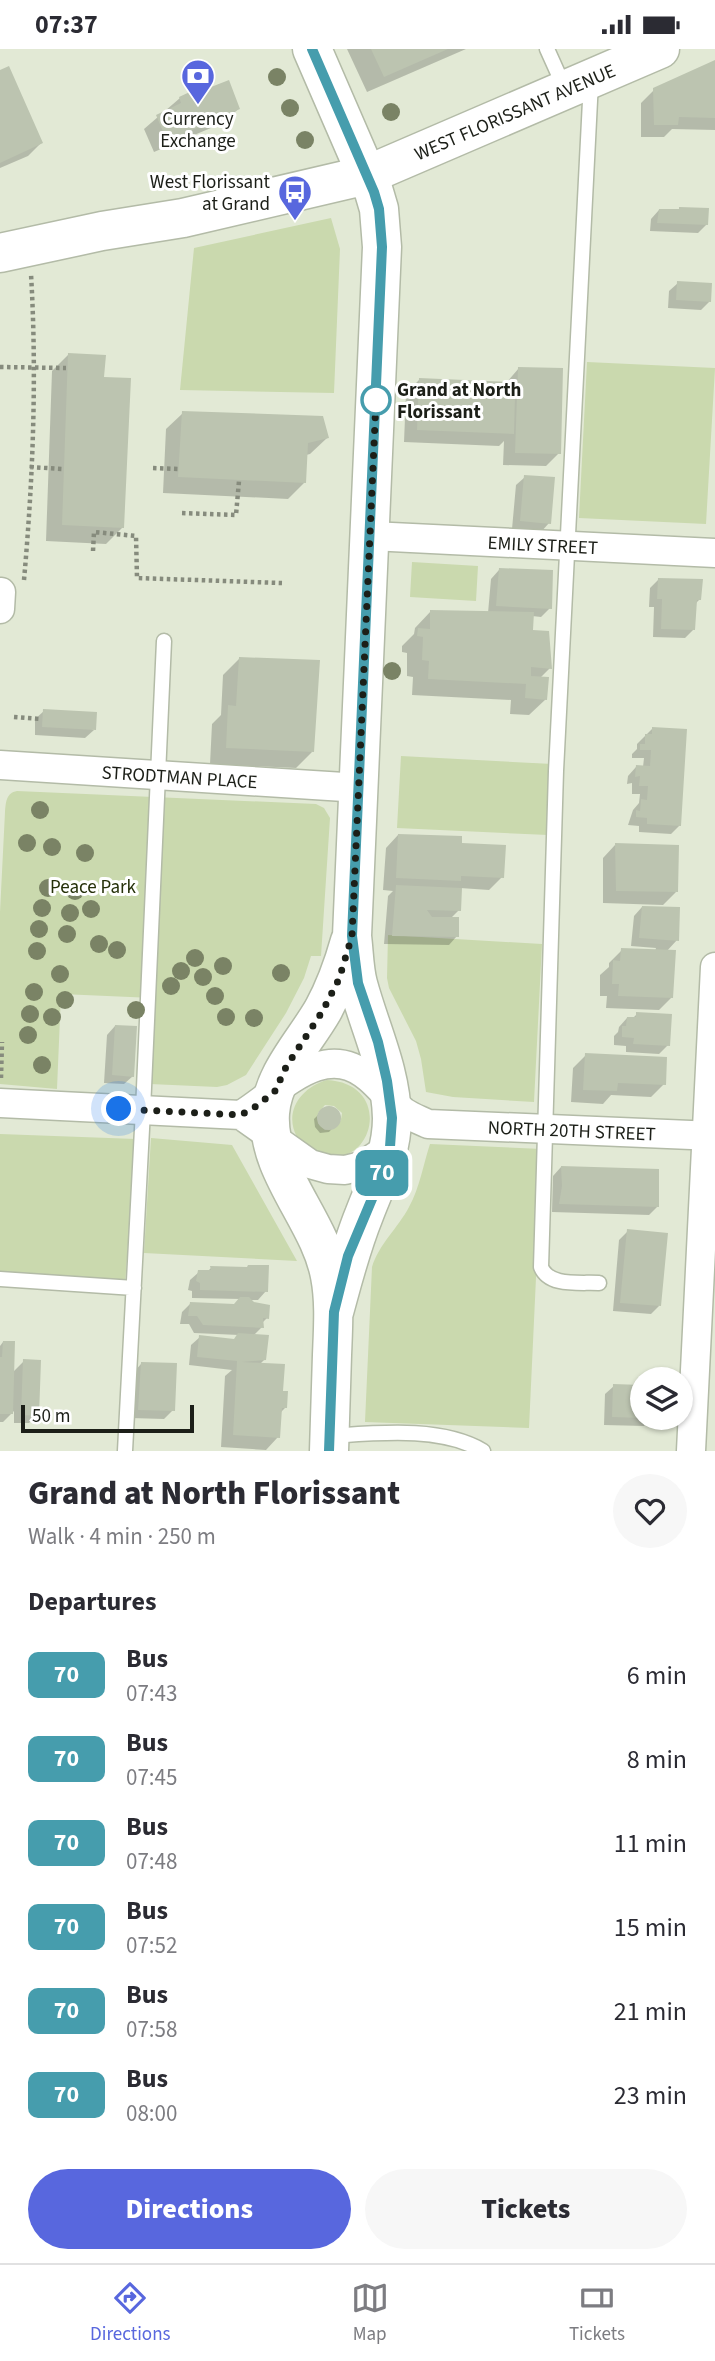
<!DOCTYPE html>
<meta charset="utf-8">
<style>
:root{--surface:#fff;--page:#f7f7f7;--text:#2b2b33;--muted:#7c7c81;--line:#e1e1e2;--accent:#5867de}
body{margin:0;font-family:"Source Sans 3",sans-serif;background:var(--page);color:var(--text);height:100vh;display:flex;flex-direction:column;font-size:26px;white-space:nowrap}
*{box-sizing:border-box;margin:0}
p{font-size:23px;color:var(--muted)}
.icon{flex:none;width:38px;height:38px;fill:none;stroke:currentColor;stroke-width:2;stroke-linecap:round;stroke-linejoin:round}
.map{position:relative;height:1402px;overflow:hidden}
.sheet{display:flex;flex-direction:column;background:var(--surface);flex:1}
.sheet>*{flex:none}
.badge{padding:0 14px;border-radius:10px;font-size:24px;line-height:46px}
.fabs{position:absolute;left:630px;top:1318px;display:grid;gap:14px}
.fabs a{display:grid;place-items:center;width:63px;height:63px;border-radius:50%;background:var(--surface);box-shadow:0 2px 5px #0004;font-size:35px}
.scale{position:absolute;left:21px;bottom:18px;width:173px;box-sizing:border-box;padding-left:7px;border:4px solid #1c1f18;border-top:0;font-size:19px;line-height:24px;white-space:nowrap;color:#1c1f18;-webkit-text-stroke:5px #fff;paint-order:stroke}
.you{position:absolute;width:35px;height:35px;margin:-18px;border:5px solid #fff;border-radius:50%;background:#1a73e8;box-shadow:0 0 0 10px #1a73e833}
.map>.badge{position:absolute;translate:-50% -50%;box-shadow:0 0 0 4px #fff}
h2{padding:0 28px;font-size:26px;line-height:63px}
.round{display:grid;place-items:center;flex:none;width:74px;height:74px;border-radius:37px;background:var(--page)}
.head{display:flex;align-items:center;justify-content:space-between;height:119px;padding:0 28px}
h1{font-size:33px;font-weight:800;line-height:52px}
.button{display:flex;gap:14px;margin-top:auto;padding:14px 28px}
.button a{flex:1;height:80px;border-radius:42px;background:var(--accent);color:#fff;font-size:28px;font-weight:800;line-height:80px;text-align:center}
.button a+a{background:var(--page);color:var(--text)}
ul{padding:0;list-style:none}
li{display:flex;align-items:center;gap:21px;height:84px;padding:0 28px}
li div{flex:1}
li b{display:block;font-size:26px}
li em{font-style:normal}
li .badge{min-width:77px;font-weight:700;text-align:center}
.status{display:flex;justify-content:space-between;align-items:center;height:49px;padding:0 35px;background:var(--surface);direction:ltr}
.status svg{height:19px;fill:currentColor}
.dock{display:flex;justify-content:space-around;align-items:center;height:98px;border-top:2px solid var(--line);background:var(--surface);font-size:19px;color:var(--muted)}
.dock a{display:grid;justify-items:center;gap:4px}
.dock .current{color:var(--accent)}
.map>svg:first-child{display:block}
.green{fill:#cad9ae;fill-rule:evenodd}
.shadow{fill:#0003}
.building{fill:#bcc4b0}
.lines{fill:none;stroke-linecap:round;stroke-linejoin:round}
.lane-casing{stroke:#b3bba7;stroke-width:17}
.street-casing{stroke:#b3bba7;stroke-width:31}
.secondary-casing{stroke:#b3bba7;stroke-width:41}
.primary-casing{stroke:#b3bba7;stroke-width:41}
.path{stroke:#868b7d;stroke-width:4.5;stroke-dasharray:3.5 3.5;stroke-linecap:butt}
.lane{stroke:#fff;stroke-width:14}
.street{stroke:#fff;stroke-width:28}
.secondary{stroke:#fff;stroke-width:38}
.primary{stroke:#fff;stroke-width:38}
.tree{fill:#7a8365}
.line-casing{stroke:#fff;stroke-width:16}
.line{stroke:#469dad;stroke-width:10}
.walk{stroke:#1c1f18;stroke-width:7;stroke-dasharray:0 12.6}
.stop-dot{fill:#fff;stroke:#469dad;stroke-width:3.5}
.labels{text-anchor:middle;stroke-width:6;stroke-linejoin:round;paint-order:stroke}
.street-label{font-size:19px;fill:#1c1f18;stroke:#fff}
.poi-label{font-size:19px;fill:#1c1f18;stroke:#fff}
.stop-label{font-size:19px;font-weight:bold;fill:#1c1f18;stroke:#fff;text-anchor:start}
.park-label{font-size:19px;fill:#253009;stroke:#fff}
</style>
<div class="status"><b>07:37</b><svg viewBox="0 0 49 12"><path d="M0 12V9h3v3zM5 12V6h3v6zM10 12V3h3v9zM15 12V0h3v12zM26 1h20v11H26zM47 4h2v5h-2z"/></svg></div>
<div class="map">
<svg width="715" height="1402" viewBox="0 0 715 1402">
<rect width="100%" height="100%" fill="#e2e9d5"/>
<path class="green" d="M331,169L340,200L334,344L180,341L194,199Z
M587,313L715,319L706,475L579,469Z
M412,513L478,517L476,552L410,548Z
M401,707L552,715L548,786L397,779Z
M17,742L316,755L324,759L330,769L321,907H311L304,929L286,964L246,1026L227,1036L217,1038L150,1035L153,949L61,945L57,1040L0,1035V863L5,763C6,753 6,744 17,742Z
M388,886L542,895L534,1053L453,1048L426,1043L421,1010L416,992L389,939L387,929Z
M327,1031C397,1035 372,1127 318,1104C309,1101 302,1097 297,1088C283,1062 302,1038 327,1031ZM325,1056L334,1057L342,1064C341,1076 336,1080 325,1081L318,1074V1064Z
M0,1085L136,1090L125,1235L0,1225Z
M151,1089L232,1096L297,1212L144,1204Z
M430,1095L542,1100L529,1379L365,1373L372,1218C379,1195 398,1179 409,1158C420,1138 423,1116 430,1095Z"/>
<path class="shadow" d="M347,0H466L367,43Z
M715,13V81L672,80L664,88H641V54L654,41Z
M0,23L41,94L28,107L0,119Z
M180,49L238,60L225,73L154,103L144,80Z
M659,161L707,175L698,184L650,182L651,170Z
M678,234L710,252L701,261L668,259L669,242Z
M68,306L123,478L106,495L46,492L52,322Z
M519,319L559,404L546,417L503,416L504,392L499,397L404,393L406,344L419,331L506,334Z
M183,364L327,389L310,405L306,406L305,433L288,450L163,444L166,380Z
M525,428L549,474L541,483L512,480L516,436Z
M499,521L550,559L541,568L532,567L531,583L550,619L540,629L546,650L529,666L510,665L511,651L412,646L413,628L407,627V604L402,603V597L414,585L415,579L431,562L488,564L491,530Z
M659,530L700,550L695,555L694,580L685,589L653,588L654,558H649L650,539Z
M239,610L312,703L296,719L210,715L212,675L221,666L223,626Z
M44,662L94,681L85,689L35,686V670Z
M653,679L680,776L671,785L639,783V777L628,776L633,761L639,754L640,745H632V734L627,735L628,727L636,718H643L644,709H632V705L637,700V695Z
M398,786L460,795L502,828L489,841L460,839L459,861L450,870L457,887L449,896L384,895L388,847L393,842L383,841L386,799Z
M615,796L676,843L663,856L603,854V809Z
M642,858L677,891L666,903L672,948L659,961L606,959L607,947H600V926L609,918V914L622,901L655,902L656,899L631,897L634,867Z
M637,965L668,996L659,1005L626,1003V997L614,996V987L618,983L619,978L627,969L632,970Z
M115,977L133,1027L124,1035L104,1034L107,986Z
M586,1006L664,1035L651,1048L611,1046L603,1055L571,1053L573,1019Z
M326,1058L334,1059L340,1065L339,1072L329,1083L320,1084L315,1078L314,1070Z
M561,1118L658,1157L649,1166L552,1163L553,1127Z
M628,1182L659,1257L651,1265L613,1262L619,1191Z
M211,1219L266,1242L258,1251H249L267,1269L262,1274V1278L253,1287L265,1310L260,1315L281,1344L285,1359L280,1364L278,1388L266,1401L221,1398L225,1327L232,1321L189,1316L191,1296L200,1288L233,1292L239,1286L194,1284L189,1275H180L182,1263L191,1254L234,1257L241,1250L192,1249V1242L188,1241L190,1231L199,1223H207Z
M3,1293L13,1323L24,1312L38,1366L29,1374H14V1362L3,1373H0V1297Z
M141,1315L173,1361L164,1370L130,1369L133,1324Z
M614,1337L642,1338V1368H652L644,1377L604,1376L605,1345Z"/>
<path class="building" d="M371,0H448L384,28Z
M715,11V69L679,68L678,76H654L653,39Z
M9,17L43,94L0,114V21Z
M229,31L240,60L167,92L156,66L181,54L179,48L209,34L211,38Z
M679,158L709,159L708,176L657,174L659,160H679Z
M677,232L712,234L711,253L676,251Z
M68,304L106,306L104,328L131,329L124,479L62,476Z
M518,318L563,319L561,405L515,404Z
M419,329L512,333L511,345L515,346L514,385L417,381Z
M182,362L323,367L329,389L308,394L306,434L178,428Z
M524,426L555,428L551,475L520,472Z
M499,519L553,521L552,560L496,557Z
M658,529L703,530L701,551H697L695,581L661,580L662,550H657Z
M430,561L534,563L533,581L549,582L552,620L531,618V627L549,628L547,651L525,649L526,635L428,630L429,612L422,611L423,588L417,587L418,579L430,580Z
M239,608L320,611L314,703L226,699L228,656L236,657Z
M43,660L97,663L96,681L42,678Z
M652,678L687,680L681,777L647,775V769L636,768V761L640,762L641,750L647,751L648,737H639L640,727L635,728L636,716L650,717L651,701H640V695H645V685H652Z
M398,785L462,787V794L506,796L504,829L461,827V832L396,829Z
M615,794L679,796L678,843L616,842Z
M396,836L462,839L461,862L427,861L432,868H459V888L392,887Z
M642,857L680,858L679,892L639,889Z
M621,899L676,901L673,949L618,947L619,935H612L613,911L620,912Z
M636,963L672,965L670,997L633,995L634,989L622,988V977H626L627,968H636Z
M115,976L137,977L134,1028L112,1026Z
M585,1004L667,1008L666,1036L618,1034L617,1042L583,1041Z
M317 1069a12 12 0 1 1 24 0a12 12 0 1 1-24 0Z
M561,1117L659,1120V1158L559,1155L562,1137Z
M627,1180L668,1184L661,1257L620,1254Z
M248,1216H269L268,1243L200,1241V1234L196,1232L198,1221H211L210,1217L247,1218Z
M240,1248H249L254,1253L270,1256L269,1270L263,1269L264,1279L203,1276L197,1267H188L190,1253L234,1255Z
M238,1284L269,1286L266,1311L242,1313L285,1315L283,1342H288L287,1359H282L280,1389L233,1386L237,1312L197,1308L199,1286L234,1290Z
M3,1292H15L13,1365H0V1308H2Z
M23,1310L41,1311L39,1367L21,1366Z
M141,1313L177,1314L175,1362L138,1361Z
M613,1335L642,1336V1369L612,1368Z"/>
<g class="lines">
<g class="lane-casing">
<path id="lane" d="M547,0L565,40
M591,32L556,722L541,1218C549,1238 579,1233 599,1234
M0,1230L134,1239
M330,1387C377,1384 441,1377 483,1402
M125,1402L143,1061L164,592"/>
</g>
<g class="street-casing">
<g id="street">
<path id="s1" d="M371,487L715,504"/>
<path d="M0,560L1,543"/>
<path id="s2" d="M0,716L360,739"/>
<path d="M0,1054L241,1066L310,1115L328,1120L345,1121L361,1117L393,1096"/>
<path id="s3" d="M241,1066C279,1043 323,989 369,1029C381,1039 391,1053 404,1063C411,1068 420,1071 428,1075L715,1087"/>
<path d="M691,1402L715,918"/>
</g>
</g>
<g class="secondary-casing">
<g id="secondary">
<path id="s4" d="M0,204L102,182L183,169L367,126L660,0"/>
</g>
</g>
<g class="primary-casing">
<path id="primary" d="M312,0L374,143L379,160L382,198L352,887C354,903 354,920 358,935C370,980 391,1021 392,1069C392,1105 376,1134 364,1166C351,1198 343,1230 334,1263
M329,1402C330,1370 331,1338 332,1306C333,1280 335,1253 330,1227C320,1171 266,1123 270,1064C273,1025 304,994 323,961C335,939 343,917 350,892"/>
</g>
<path class="path" d="M0,318L66,319
M30,418L62,420
M153,419L178,420
M182,464L236,466L239,432
M93,502L94,483L136,487L137,529L282,534
M24,531C33,430 37,327 31,225
M14,668L40,670
M1,1029L2,993"/>
<use href="#lane" class="lane"/>
<use href="#street" class="street"/>
<use href="#secondary" class="secondary"/>
<use href="#primary" class="primary"/>
</g>
<g class="tree">
<circle cx="277" cy="28" r="9"/>
<circle cx="290" cy="59" r="9"/>
<circle cx="391" cy="63" r="9"/>
<circle cx="305" cy="91" r="9"/>
<circle cx="392" cy="622" r="9"/>
<circle cx="40" cy="761" r="9"/>
<circle cx="27" cy="794" r="9"/>
<circle cx="52" cy="798" r="9"/>
<circle cx="85" cy="804" r="9"/>
<circle cx="48" cy="839" r="9"/>
<circle cx="75" cy="842" r="9"/>
<circle cx="42" cy="859" r="9"/>
<circle cx="91" cy="860" r="9"/>
<circle cx="70" cy="864" r="9"/>
<circle cx="39" cy="880" r="9"/>
<circle cx="67" cy="885" r="9"/>
<circle cx="99" cy="895" r="9"/>
<circle cx="117" cy="901" r="9"/>
<circle cx="37" cy="902" r="9"/>
<circle cx="195" cy="909" r="9"/>
<circle cx="223" cy="917" r="9"/>
<circle cx="181" cy="922" r="9"/>
<circle cx="281" cy="924" r="9"/>
<circle cx="60" cy="925" r="9"/>
<circle cx="203" cy="928" r="9"/>
<circle cx="171" cy="937" r="9"/>
<circle cx="34" cy="943" r="9"/>
<circle cx="215" cy="947" r="9"/>
<circle cx="65" cy="951" r="9"/>
<circle cx="136" cy="961" r="9"/>
<circle cx="30" cy="965" r="9"/>
<circle cx="52" cy="968" r="9"/>
<circle cx="226" cy="968" r="9"/>
<circle cx="254" cy="969" r="9"/>
<circle cx="28" cy="986" r="9"/>
<circle cx="42" cy="1016" r="9"/>
</g>
<g class="lines">
<g class="line-casing">
<path id="line" d="M312,0L374,143L379,160L382,198L352,887L358,934L378,993L387,1032L392,1069L390,1098L382,1126L348,1207L334,1263L329,1402"/>
</g>
<use href="#line" class="line"/>
<path class="walk" d="M119,1060L241,1066L258,1056L275,1042L286,1018L322,963L339,930L352,887L376,351"/>
</g>
<defs>
<g id="bank-pin" transform="scale(1.75)"><path d="M0 17L-7.5 6A9.5 9.5 0 1 1 7.5 6Z" fill="#5867de" stroke="#fff"/><path d="M-6-4H6V4H-6ZM0-2.3a2.3 2.3 0 1 0 0 4.6a2.3 2.3 0 1 0 0-4.6Z" fill="#fff"/></g>
<g id="bus-pin" transform="scale(1.75)"><path d="M0 17L-7.5 6A9.5 9.5 0 1 1 7.5 6Z" fill="#5867de" stroke="#fff"/><path d="M-5-6H5V4H4V6H2V4H-2V6H-4V4H-5ZM-3.5-4V0h7V-4ZM-3.5 1.2v1.5H-2V1.2ZM2 1.2v1.5H3.5V1.2Z" fill="#fff"/></g>
</defs>
<g fill-rule="evenodd">
<use href="#bank-pin" x="198" y="27"/>
<use href="#bus-pin" x="295" y="143"/>
</g>
<circle class="stop-dot" cx="376" cy="351" r="14"/>
<g class="labels">
<g class="street-label">
<text dy="7" stroke="none"><textPath href="#s4" startOffset="536">WEST FLORISSANT AVENUE</textPath></text>
<text dy="7" stroke="none"><textPath href="#s1" startOffset="172">EMILY STREET</textPath></text>
<text dy="7" stroke="none"><textPath href="#s2" startOffset="180">STRODTMAN PLACE</textPath></text>
<text dy="7" stroke="none"><textPath href="#s3" startOffset="366">NORTH 20TH STREET</textPath></text>
</g>
<g class="poi-label">
<text x="198" y="76">Currency<tspan x="198" dy="22">Exchange</tspan></text>
<text x="270" y="139" text-anchor="end">West Florissant<tspan x="270" dy="22">at Grand</tspan></text>
</g>
<g class="stop-label">
<text x="397" y="347">Grand at North<tspan x="397" dy="22">Florissant</tspan></text>
</g>
<g class="park-label">
<text x="93" y="844">Peace Park</text>
</g>
</g>
</svg>
<div class="fabs">
<a><svg class="icon" aria-label="layers" viewBox="0 0 24 24"><path d="M12 4l9 5-9 5-9-5zM3 14l9 5 9-5"/></svg></a>
</div>
<div class="scale">50 m</div>
<div class="you" style="left:119px;top:1060px"></div>
<b class="badge" style="left:382px;top:1124px;background:#469dad;color:#fff">70</b>
</div>
<section class="sheet">
<div class="head"><div><h1>Grand at North Florissant</h1><p>Walk · 4 min · 250 m</p></div><a class="round"><svg class="icon" aria-label="heart" viewBox="0 0 24 24"><path d="M12 20l-8-8c-3-5 5-10 8-4 3-6 11-1 8 4z"/></svg></a></div>
<h2>Departures</h2>
<ul>
<li><span class="badge" style="background:#469dad;color:#fff">70</span><div><b>Bus</b><p>07:43</p></div><em>6 min</em></li>
<li><span class="badge" style="background:#469dad;color:#fff">70</span><div><b>Bus</b><p>07:45</p></div><em>8 min</em></li>
<li><span class="badge" style="background:#469dad;color:#fff">70</span><div><b>Bus</b><p>07:48</p></div><em>11 min</em></li>
<li><span class="badge" style="background:#469dad;color:#fff">70</span><div><b>Bus</b><p>07:52</p></div><em>15 min</em></li>
<li><span class="badge" style="background:#469dad;color:#fff">70</span><div><b>Bus</b><p>07:58</p></div><em>21 min</em></li>
<li><span class="badge" style="background:#469dad;color:#fff">70</span><div><b>Bus</b><p>08:00</p></div><em>23 min</em></li>
</ul>
<div class="button"><a>Directions</a><a>Tickets</a></div>
</section>
<nav class="dock">
<a class="current"><svg class="icon" aria-label="directions" viewBox="0 0 24 24"><path d="M12 3l9 9-9 9-9-9zM9 14v-3h6M13 9l2 2-2 2"/></svg>Directions</a>
<a><svg class="icon" aria-label="map" viewBox="0 0 24 24"><path d="M3 6l6-2 6 2 6-2v14l-6 2-6-2-6 2zM9 4v14M15 6v14"/></svg>Map</a>
<a><svg class="icon" aria-label="tickets" viewBox="0 0 24 24"><path d="M3 7h18v10H3zM15 7v10"/></svg>Tickets</a>
</nav>
